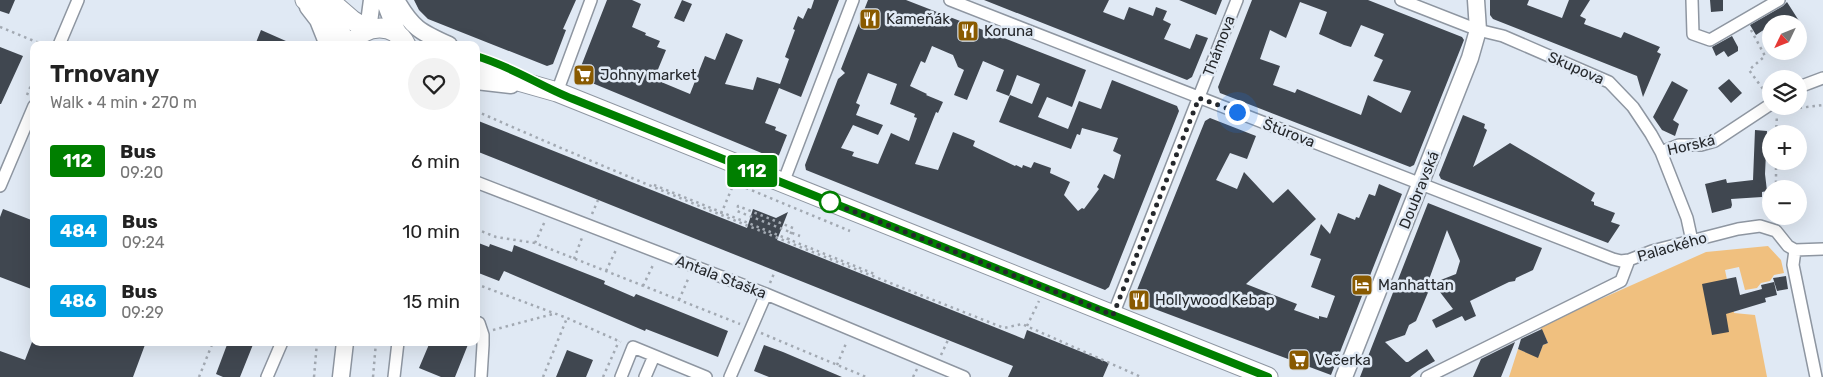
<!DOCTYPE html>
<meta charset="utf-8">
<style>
:root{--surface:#fff;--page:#f2f2f2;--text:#222;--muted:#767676}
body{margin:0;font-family:Rubik,sans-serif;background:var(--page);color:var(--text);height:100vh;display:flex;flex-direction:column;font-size:19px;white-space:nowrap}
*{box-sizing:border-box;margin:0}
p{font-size:16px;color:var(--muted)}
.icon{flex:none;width:28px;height:28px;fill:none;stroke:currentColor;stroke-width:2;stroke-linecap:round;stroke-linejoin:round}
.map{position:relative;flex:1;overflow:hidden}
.sheet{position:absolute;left:30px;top:41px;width:450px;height:305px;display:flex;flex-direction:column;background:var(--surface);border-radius:10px;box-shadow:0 5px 20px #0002}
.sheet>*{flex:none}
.badge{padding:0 10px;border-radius:4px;font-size:18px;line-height:32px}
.needle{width:32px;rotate:227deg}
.tools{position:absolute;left:1762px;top:15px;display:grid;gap:10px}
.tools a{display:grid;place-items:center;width:45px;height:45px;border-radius:50%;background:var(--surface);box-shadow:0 5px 20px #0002;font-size:25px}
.you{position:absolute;width:25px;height:25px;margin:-12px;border:4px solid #fff;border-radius:50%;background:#1a73e8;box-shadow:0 0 0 8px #1a73e833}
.map>.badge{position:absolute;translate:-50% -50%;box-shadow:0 0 0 2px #fff}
.round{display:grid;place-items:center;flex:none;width:52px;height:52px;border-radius:26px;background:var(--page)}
.head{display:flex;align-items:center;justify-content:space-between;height:85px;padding:0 20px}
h1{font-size:24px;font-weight:600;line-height:38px}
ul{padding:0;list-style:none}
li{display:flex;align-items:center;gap:15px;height:70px;padding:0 20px}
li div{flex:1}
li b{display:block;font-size:19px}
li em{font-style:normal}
li .badge{min-width:55px;font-weight:700;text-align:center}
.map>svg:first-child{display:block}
.green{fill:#f0c07f}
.building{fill:#404750;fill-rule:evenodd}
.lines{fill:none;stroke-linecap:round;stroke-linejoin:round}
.street-casing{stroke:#8e96a1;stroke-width:14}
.secondary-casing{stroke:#8e96a1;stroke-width:19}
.primary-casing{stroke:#8e96a1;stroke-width:21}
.path{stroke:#a2a9b2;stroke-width:2.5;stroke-dasharray:2.5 4;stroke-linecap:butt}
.street{stroke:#fff;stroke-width:11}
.secondary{stroke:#fff;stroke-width:16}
.primary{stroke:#fff;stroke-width:19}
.path-bridge{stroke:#a2a9b2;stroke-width:2.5;stroke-dasharray:2.5 4;stroke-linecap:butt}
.line-casing{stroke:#fff;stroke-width:11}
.line{stroke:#007f00;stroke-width:8}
.walk{stroke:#25282c;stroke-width:5;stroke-dasharray:0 9}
.stop-dot{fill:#fff;stroke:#007f00;stroke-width:2.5}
.labels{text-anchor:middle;stroke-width:5;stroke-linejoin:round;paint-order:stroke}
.poi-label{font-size:15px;fill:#25282c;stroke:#e0e9f4;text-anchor:start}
.street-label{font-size:15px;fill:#25282c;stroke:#e0e9f4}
</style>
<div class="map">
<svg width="1823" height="377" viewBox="0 0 1823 377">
<rect width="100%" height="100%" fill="#e0e9f4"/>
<path class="green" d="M1768,246L1781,260L1784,273L1774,275L1770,281L1761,283L1757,288L1745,290L1739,267L1725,270L1734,313L1755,315L1767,377H1509L1518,349L1538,357L1543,345L1548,343L1540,326L1706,252Z"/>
<path class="building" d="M0,0H15L9,14L0,11Z
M414,0H576L563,29L566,30L553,64L547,66L428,19L419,10Z
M607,0H632L641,4L632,27L646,33L645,35L660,41L657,47L666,50L654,79L690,94L705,56L715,60L726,33L743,40L725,84L753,90L757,77L780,84L789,59L785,57L795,30L793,29L798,16L803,19L808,8L811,9L814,0H839L801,97L779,88L765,123L776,127L775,130L787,135L779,155L774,158L580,78L578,74Z
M682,0L692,4L684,22L674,18Z
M868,0H906L1086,70L1072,107L1047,97L1038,117L1068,129L1079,101L1101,109L1112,80L1177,106L1179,111L1109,287L1105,290L806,170L805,165L838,79L845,73L841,69ZM932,46L953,55L958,67L964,70L954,95L967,100L983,61L1004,70L996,91L1009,96L1017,75L1040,84L1032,104L1010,95L999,122L1071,149L1077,134L1080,135L1082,128L1118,138L1113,151L1121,155L1114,179L1104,174L1097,187L1099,189L1084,209L1082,208L1078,211L1064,195L1070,182L1050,173L1051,168L1034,162L1031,168L1023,165L1022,168L1016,165L1015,166L973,146L975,141L953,132L938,170L915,164L936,112L938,113L943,102L926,95L927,94L910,86L921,61L925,63ZM868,73L897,84L890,104L915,114L914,117L917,118L909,141L891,133L878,164L852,156L854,152L841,148L853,125L878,135L883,125L856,115L860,105L856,103Z
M984,0H1109L1103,12L1124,20L1129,7L1153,16L1156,7L1167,11L1163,20L1171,24L1164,39L1190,49L1196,34L1208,38L1192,77L1187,80Z
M1179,0H1222L1216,15Z
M1252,0H1368L1462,37L1464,40L1414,165L1410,167L1220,93L1218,87ZM1300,2L1327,12L1319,34L1344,45L1351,47L1361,25L1384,34L1374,56L1383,60L1373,81L1411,91L1401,113L1368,95L1361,115L1297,89L1295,93L1273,85L1280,66L1260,59L1270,30L1286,38Z
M1490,0H1529L1527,5L1562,18L1569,0H1590L1580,16L1586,19L1584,24L1621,38L1624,32L1660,47L1657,52L1661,54L1643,97L1637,76L1493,19L1490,15Z
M1710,0H1723V11L1711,12Z
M1787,2L1801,24H1771V25L1756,35L1750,25L1783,6Z
M261,30L295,45H255Z
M1732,36L1738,47V51L1728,57L1724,51L1716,56L1712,47Z
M0,47L23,56L1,104H0Z
M1729,79L1742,93L1731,103L1718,88Z
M1672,81L1688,90L1673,120L1679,124L1675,136L1662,130L1653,117Z
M1463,115L1485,124L1484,128L1487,130L1473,167L1510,143L1595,193L1591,201L1594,202V205L1615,213L1611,222L1620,225L1608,243L1441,179L1439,175Z
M1210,118L1256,136L1247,159L1230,153L1216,180L1237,189L1244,172L1273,203L1288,189L1316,219L1246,284L1297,304L1294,310L1319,319V316L1327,318L1335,296L1311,287L1321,259L1310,255L1321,224L1330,234L1338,213L1355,220L1356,217L1359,218L1369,194L1375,196L1379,184L1402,194L1331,375L1136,302L1135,297L1137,290L1194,148L1205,121Z
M476,120L747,228L753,209L776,218L788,212L777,240L1024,339L1027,330L1109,363L1103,377H1008L1013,366L476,151Z
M1755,130L1767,131L1765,174L1767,191L1762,192V197L1731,199L1732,205L1731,208L1712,213L1705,184L1726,179L1727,183L1753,180Z
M1428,203L1542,248L1533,270L1516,278L1515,281L1509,282L1470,301L1476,316L1465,321L1462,316L1436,328L1432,320L1453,309L1433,283L1456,274L1460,261L1447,230L1427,285L1432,283L1416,321L1409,325L1405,335L1385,342L1406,362H1408L1427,349L1435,361L1419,370L1410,377H1360Z
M3,209L34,221V290L0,277V217Z
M476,242L489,247L490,244L512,252L514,245L605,281L604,284L634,297L636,294L728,331L718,357L646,329L645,331L504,271L499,281L476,272Z
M1786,276L1788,289L1777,291L1773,278Z
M1736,277L1740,295L1762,289L1761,285L1774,282L1777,295L1765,298L1766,302L1726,314L1729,332L1712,335L1702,284Z
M1542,329L1548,343L1543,345L1538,358L1518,349L1521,339Z
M32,342H146L133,377H0V351L25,360Z
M228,342H254L240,377H223L216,374Z
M430,342H469L455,377H441L419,368Z
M1515,342L1501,377H1473L1481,359Z
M764,345L783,352L842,377H769L754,371Z
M567,350L593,360L586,377H556Z"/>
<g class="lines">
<g class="street-casing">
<path id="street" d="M950,0L1613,259L1621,261L1629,260L1652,251L1738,229L1760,226L1776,231L1788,246L1795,250L1823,249
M1401,0L1478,30L1503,36L1609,82L1633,107L1651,134L1661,152L1687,218L1692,241
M1692,0L1693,34L1710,40L1779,0
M59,45L78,0
M1799,87L1823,78
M557,92L591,0
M1661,152L1679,145H1701L1715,141L1771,104
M476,182L766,294L964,377
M783,183L853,0
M0,186L34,106
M1795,250L1793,265L1816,377
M1113,315L1237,0
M476,322L479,323L483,335V345L481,377
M267,377L282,342
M394,377L398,342
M621,377L633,347L706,377
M645,377L654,356
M730,377L766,294
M1427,377L1621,281L1629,260"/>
</g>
<g class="secondary-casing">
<path id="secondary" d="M384,0L393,23L400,36
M396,0C412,28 420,32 449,45
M308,7L318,20L328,45
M368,30L372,0
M476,81L511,85
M341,377L345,342
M1344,377L1470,58L1478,30L1476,0"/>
</g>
<g class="primary-casing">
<path id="primary" d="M305,0C321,12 339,26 347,45
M329,0L352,20L368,30
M352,45C364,23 395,22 406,45
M476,69L557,92L1268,377"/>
</g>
<path class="path" d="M0,27L44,45
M1751,30L1765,56L1749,70L1766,93
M469,45L471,39
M27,95L34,78
M1781,108L1783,110L1823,105
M476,111C650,188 827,258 1004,328L1022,324L1141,377
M1776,134L1777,115
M1776,161V189
M734,183L850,231
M592,214L598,200
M721,214L734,183L732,181
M476,229L496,237L535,243L740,324
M788,240L793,228L738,206L737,211L800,236
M535,243L545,221
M574,259L583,235
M606,271L616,250
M770,283L775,271
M476,284L567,318L621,342
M643,286L654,263
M679,300L689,277
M1027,326L1039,301
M493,330L553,314
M761,333L866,377
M941,355L948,340
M837,365L847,341
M199,377L213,342
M314,377L317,342
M373,377L376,342
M543,377L567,318
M603,377L619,341
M913,377L917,369"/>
<use href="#street" class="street"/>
<use href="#secondary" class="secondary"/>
<use href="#primary" class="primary"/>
<path class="path-bridge" d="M654,185L877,275"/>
</g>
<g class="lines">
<g class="line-casing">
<path id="line" d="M476,56C511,66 540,86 573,99L1268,377"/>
</g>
<use href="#line" class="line"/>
<path class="walk" d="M830,202L1113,315L1199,98L1237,112"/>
</g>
<defs>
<g id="restaurant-square" transform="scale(1.125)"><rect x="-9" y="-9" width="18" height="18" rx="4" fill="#895a00" stroke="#e0e9f4"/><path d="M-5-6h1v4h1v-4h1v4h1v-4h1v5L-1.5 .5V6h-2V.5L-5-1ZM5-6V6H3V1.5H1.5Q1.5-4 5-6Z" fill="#fff"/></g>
<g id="supermarket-square" transform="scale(1.125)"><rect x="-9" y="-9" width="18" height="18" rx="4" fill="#895a00" stroke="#e0e9f4"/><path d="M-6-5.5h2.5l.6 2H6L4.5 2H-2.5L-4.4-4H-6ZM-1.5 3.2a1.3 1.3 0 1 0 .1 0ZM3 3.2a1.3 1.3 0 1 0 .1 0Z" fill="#fff"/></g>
<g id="hotel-square" transform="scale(1.125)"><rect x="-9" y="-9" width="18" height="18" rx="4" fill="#895a00" stroke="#e0e9f4"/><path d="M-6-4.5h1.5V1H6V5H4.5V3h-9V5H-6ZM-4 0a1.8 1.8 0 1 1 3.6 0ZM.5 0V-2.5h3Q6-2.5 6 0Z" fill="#fff"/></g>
</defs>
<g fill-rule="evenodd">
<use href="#restaurant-square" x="870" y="19"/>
<use href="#restaurant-square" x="968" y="31"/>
<use href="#supermarket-square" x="584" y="75"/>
<use href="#hotel-square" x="1362" y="285"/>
<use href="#restaurant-square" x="1139" y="300"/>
<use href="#supermarket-square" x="1299" y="360"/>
</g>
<circle class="stop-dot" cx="830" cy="202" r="10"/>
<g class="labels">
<g class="poi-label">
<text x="886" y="24">Kameňák</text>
<text x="984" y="36">Koruna</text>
<text x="600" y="80">Johny market</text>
<text x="1378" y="290">Manhattan</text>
<text x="1155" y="305">Hollywood Kebap</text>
<text x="1315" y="365">Večerka</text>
</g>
<g class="street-label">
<text transform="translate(1219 46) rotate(-69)" y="5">Thámova</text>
<text transform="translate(1576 68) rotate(24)" y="5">Skupova</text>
<text transform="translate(1289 133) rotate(21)" y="5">Štúrova</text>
<text transform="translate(1691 145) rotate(-13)" y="5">Horská</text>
<text transform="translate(1419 190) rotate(-68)" y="5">Doubravská</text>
<text transform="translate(1672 247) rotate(-16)" y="5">Palackého</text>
<text transform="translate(721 277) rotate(21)" y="5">Antala Staška</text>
</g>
</g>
</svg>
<div class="tools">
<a><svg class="needle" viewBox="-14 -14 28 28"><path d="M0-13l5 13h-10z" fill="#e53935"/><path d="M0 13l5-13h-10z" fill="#767676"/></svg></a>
<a><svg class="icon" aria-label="layers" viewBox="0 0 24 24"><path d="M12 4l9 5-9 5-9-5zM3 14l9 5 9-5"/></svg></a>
<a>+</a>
<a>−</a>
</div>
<div class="you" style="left:1237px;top:112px"></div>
<b class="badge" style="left:752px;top:171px;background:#007f00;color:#fff">112</b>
<section class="sheet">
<div class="head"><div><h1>Trnovany</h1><p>Walk · 4 min · 270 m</p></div><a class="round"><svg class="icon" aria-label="heart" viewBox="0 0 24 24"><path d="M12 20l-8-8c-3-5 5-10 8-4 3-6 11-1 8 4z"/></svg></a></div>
<ul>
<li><span class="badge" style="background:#007f00;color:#fff">112</span><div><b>Bus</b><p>09:20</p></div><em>6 min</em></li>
<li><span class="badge" style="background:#009ee0;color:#fff">484</span><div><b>Bus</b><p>09:24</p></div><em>10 min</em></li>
<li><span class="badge" style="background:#009ee0;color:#fff">486</span><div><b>Bus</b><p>09:29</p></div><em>15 min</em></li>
</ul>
</section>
</div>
